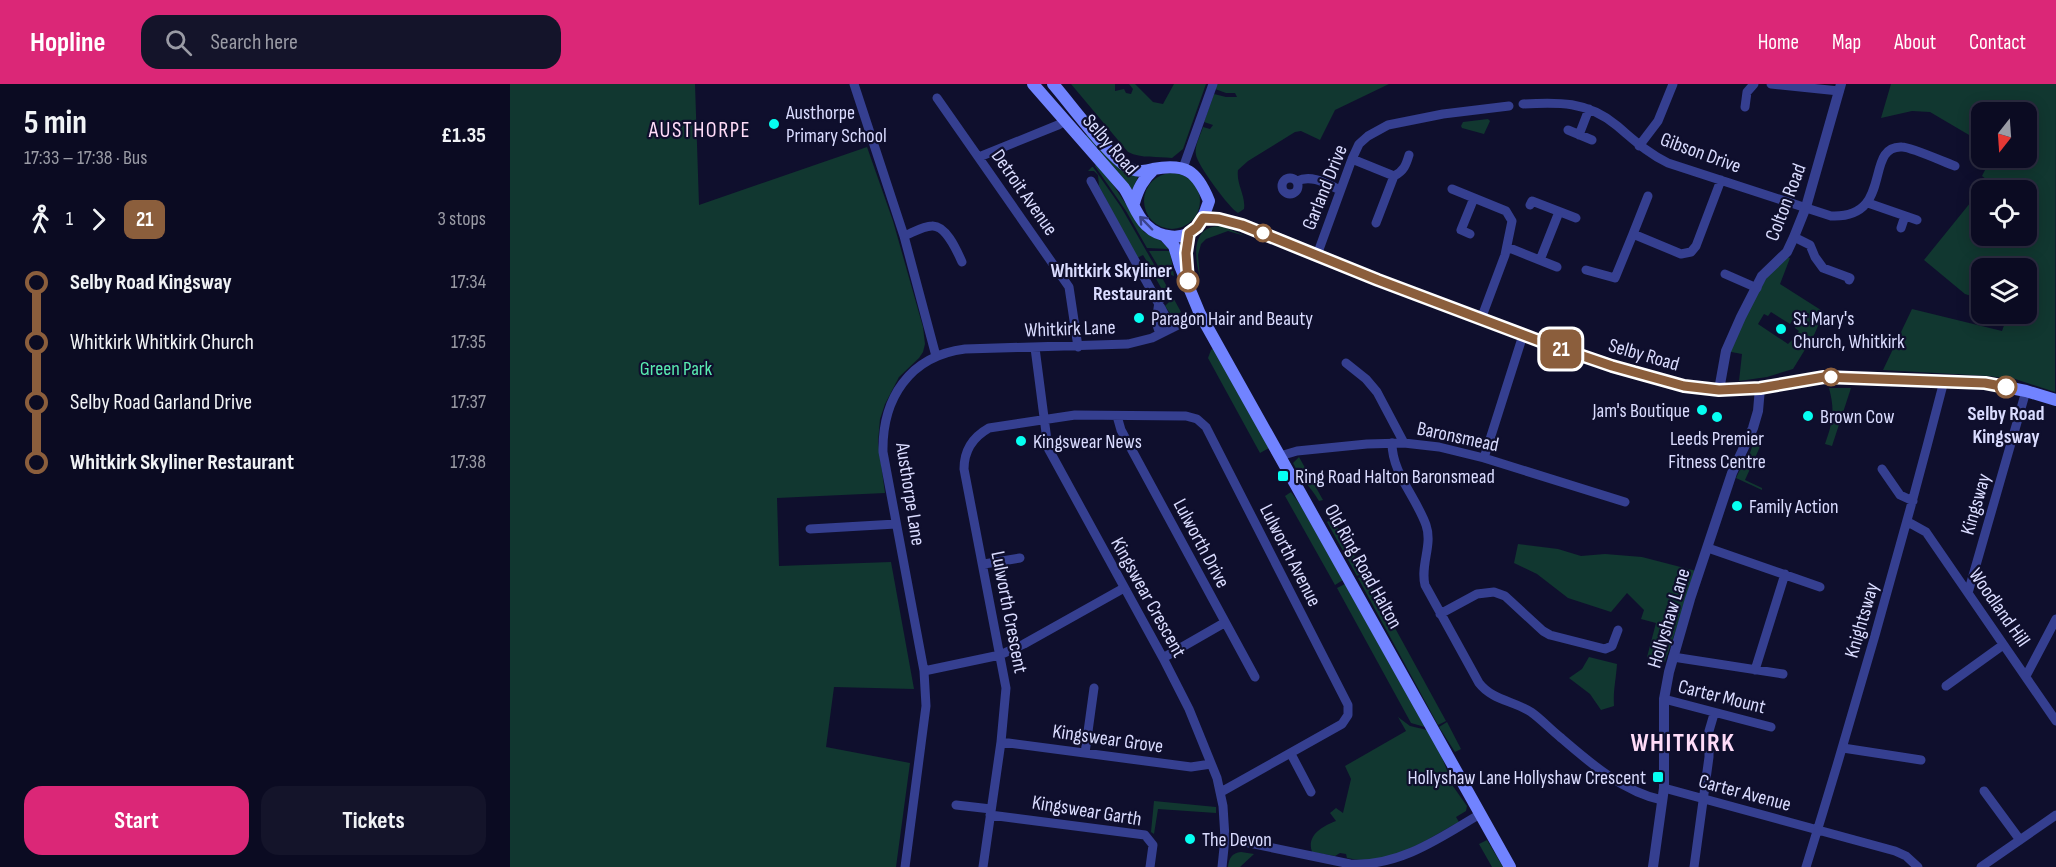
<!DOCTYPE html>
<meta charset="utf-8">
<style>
:root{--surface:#0b0b22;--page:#14142a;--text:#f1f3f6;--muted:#9a9ba5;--line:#2b2b40;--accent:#db2777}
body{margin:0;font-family:"Sofia Sans Condensed",sans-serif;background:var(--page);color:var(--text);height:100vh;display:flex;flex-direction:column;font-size:22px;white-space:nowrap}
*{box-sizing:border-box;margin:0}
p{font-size:20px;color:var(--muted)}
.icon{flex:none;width:33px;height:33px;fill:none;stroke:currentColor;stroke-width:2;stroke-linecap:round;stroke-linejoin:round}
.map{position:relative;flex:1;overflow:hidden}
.panel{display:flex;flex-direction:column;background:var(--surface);width:510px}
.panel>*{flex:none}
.badge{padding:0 12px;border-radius:9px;font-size:21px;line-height:39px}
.needle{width:39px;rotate:197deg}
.buttons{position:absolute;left:1461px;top:18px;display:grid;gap:12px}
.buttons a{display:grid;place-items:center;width:66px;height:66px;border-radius:12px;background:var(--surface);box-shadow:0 3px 15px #0003,0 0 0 2px var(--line);font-size:30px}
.map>.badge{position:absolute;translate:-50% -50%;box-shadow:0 0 0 3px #fff}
.legs{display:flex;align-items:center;gap:9px;height:66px;padding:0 24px;font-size:20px}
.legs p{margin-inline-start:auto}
.overview{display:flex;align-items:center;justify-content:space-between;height:102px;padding:0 24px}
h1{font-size:33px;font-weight:700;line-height:45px}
.cta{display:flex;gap:12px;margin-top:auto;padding:12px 24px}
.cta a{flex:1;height:69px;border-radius:18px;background:var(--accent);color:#fff;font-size:24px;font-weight:700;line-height:69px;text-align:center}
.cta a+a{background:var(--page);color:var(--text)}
ul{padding:0 24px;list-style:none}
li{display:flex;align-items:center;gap:21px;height:60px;font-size:22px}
li i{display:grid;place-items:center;width:9px;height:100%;margin:0 8px;background:currentColor}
li i::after{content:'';width:15px;height:15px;margin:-8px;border:4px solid;border-radius:50%;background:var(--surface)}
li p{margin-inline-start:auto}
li:first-child i{background:linear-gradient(#0000 50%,currentColor 0)}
li:last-child i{background:linear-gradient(currentColor 50%,#0000 0)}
header{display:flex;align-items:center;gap:36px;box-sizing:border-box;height:84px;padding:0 30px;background:var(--accent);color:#fff}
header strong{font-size:28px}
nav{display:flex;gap:33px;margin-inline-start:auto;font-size:21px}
.search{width:420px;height:54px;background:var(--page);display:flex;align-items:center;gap:15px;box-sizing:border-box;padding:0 21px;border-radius:18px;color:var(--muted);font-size:22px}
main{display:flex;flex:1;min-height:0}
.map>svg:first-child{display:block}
.green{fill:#113730;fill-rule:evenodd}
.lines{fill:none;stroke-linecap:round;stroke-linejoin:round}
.minor{stroke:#353f90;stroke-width:9}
.tertiary{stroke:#353f90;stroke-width:10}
.secondary{stroke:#7183ff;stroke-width:12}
.oneway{stroke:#3b438c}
.line-1-casing{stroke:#fff;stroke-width:14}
.line-1{stroke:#8b5e3c;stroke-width:9}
.poi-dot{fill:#06fff2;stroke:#0f0f2d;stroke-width:2}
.stop-1-dot{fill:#fff;stroke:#8b5e3c;stroke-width:3}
.labels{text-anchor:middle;stroke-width:4.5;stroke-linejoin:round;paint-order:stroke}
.poi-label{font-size:20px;fill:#dadcff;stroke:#0f0f2d;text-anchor:start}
.street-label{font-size:20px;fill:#dadcff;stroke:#0f0f2d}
.stop-label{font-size:20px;font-weight:bold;fill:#dadcff;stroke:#0f0f2d;text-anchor:end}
.park-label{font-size:20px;fill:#59ecb1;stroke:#0f0f2d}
.quarter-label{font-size:22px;letter-spacing:1.5px;fill:#ffdcf8;stroke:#0f0f2d}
.district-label{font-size:26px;font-weight:bold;letter-spacing:1.5px;fill:#ffdcf8;stroke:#0f0f2d}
</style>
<header>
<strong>Hopline</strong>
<div class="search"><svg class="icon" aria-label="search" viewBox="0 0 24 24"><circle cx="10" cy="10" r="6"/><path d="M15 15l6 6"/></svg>Search here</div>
<nav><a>Home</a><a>Map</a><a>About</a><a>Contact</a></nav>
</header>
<main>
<section class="panel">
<div class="overview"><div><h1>5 min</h1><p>17:33 – 17:38 · Bus</p></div><b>£1.35</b></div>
<div class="legs"><svg class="icon" aria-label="walk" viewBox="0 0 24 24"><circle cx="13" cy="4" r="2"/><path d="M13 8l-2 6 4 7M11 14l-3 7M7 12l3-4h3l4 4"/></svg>1<svg class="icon" aria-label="forward" viewBox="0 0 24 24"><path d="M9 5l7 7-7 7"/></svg><b class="badge" style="background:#8b5e3c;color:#fff">21</b><p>3 stops</p></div>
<ul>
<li><i style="color:#8b5e3c"></i><b>Selby Road Kingsway</b><p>17:34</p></li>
<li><i style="color:#8b5e3c"></i><span>Whitkirk Whitkirk Church</span><p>17:35</p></li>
<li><i style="color:#8b5e3c"></i><span>Selby Road Garland Drive</span><p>17:37</p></li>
<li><i style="color:#8b5e3c"></i><b>Whitkirk Skyliner Restaurant</b><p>17:38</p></li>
</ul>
<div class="cta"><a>Start</a><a>Tickets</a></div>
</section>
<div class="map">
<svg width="1546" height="783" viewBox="0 0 1546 783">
<rect width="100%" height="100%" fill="#0f0f2d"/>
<path class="green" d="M0,0H185L189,121L357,63L383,137L413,243L415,260L413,268L409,274L389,293L375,320L370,335L368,358L375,409L267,414L269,482L381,478L404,605L324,603L316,663L400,679L386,783H0Z
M561,0H605V7L614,5L616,9L621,10L623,5L619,0H625L643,18L653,20L664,0H696L673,65L662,74C647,72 632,75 618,68Z
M707,0H879L825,26L810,56L791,47L785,48L738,77L728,86C726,100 736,112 734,125L728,129C719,124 687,80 686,71C684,62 691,50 693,43L700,45L703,41L694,38L704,10L716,13H727L725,9H716L705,5Z
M1381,0H1546L1545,308L1502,294L1500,295L1479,292L1373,286L1402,225L1492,247L1498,230H1516V184H1472L1471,215L1455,210L1414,176L1469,108L1471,111L1472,152H1516V106H1475L1481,99L1472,92L1481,74H1516V28H1472L1471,58L1420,28L1402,27L1371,34Z
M978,35L980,37L974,50L952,44L951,42L953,38Z
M578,50L611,86L628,93L622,106L575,52Z
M586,80L604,102L634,148L651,157L659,165L637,164L616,127L585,82Z
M582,83H583L611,123L649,189L645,191L633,171L627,174L589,102L588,91L584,87H578Z
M634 117a28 28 0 1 1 56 0a28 28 0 1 1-56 0Z
M712,142L735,152L718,147L696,155L691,160L688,171L690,193C684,172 681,141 712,142Z
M639,167H660L664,192L651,187Z
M1273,172L1280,174L1270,200L1314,228L1304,251L1283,285L1257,293L1229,297L1232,270L1216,267L1252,192ZM1261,228L1280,240L1283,236L1287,239L1285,244L1289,247L1286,251L1291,254L1288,259L1282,256L1278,260L1248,240L1254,230L1258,232Z
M650,190L671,228L663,233L655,222L659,218L645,193Z
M704,264L759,364L750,369L698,274L701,266Z
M1319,304H1341L1322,362L1315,360C1323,338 1325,326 1319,304Z
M1250,355L1253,356L1235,396L1252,404V406L1226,394L1237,371L1239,372L1243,360Z
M789,373L813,416L809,417C801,403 790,394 783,379Z
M781,408L791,422L833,496L825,501L775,412Z
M822,434L854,488L847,492L817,438Z
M1008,460L1048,465L1071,472L1095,470L1132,473L1186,487L1155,578L1137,573L1146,539L1131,535L1134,526L1117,509L1101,528L1058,514L1027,490L1004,479Z
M856,491L936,637L928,641L848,494Z
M835,500L915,643L901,639L827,504Z
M1079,573L1107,580C1106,596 1103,606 1104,622L1091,626L1080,610L1059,594L1072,585Z
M888,633L900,642L917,646L930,668L938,689L935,691L957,722L956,727L946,733L949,738C914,757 878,783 837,774L836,770L830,769L825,772L802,768C796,751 813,742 826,737L820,729L826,724L833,729L841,695L835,682L896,647Z
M937,638L951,665L945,668L929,643Z
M644,717L706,723V729L648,725L644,750L641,748Z
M977,756L993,783H982L969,760Z
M731,768L744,770L730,783H718C719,774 722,769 731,768Z"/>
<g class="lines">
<path class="minor" d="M344,0L394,152L426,272
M1261,0L1329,7
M427,14L559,203L568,263
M1013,20C1048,18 1077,17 1106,41C1123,55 1137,69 1158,79L1321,132C1385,135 1353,61 1392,63C1401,63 1434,78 1445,82
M1235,23L1237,8L1244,0
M1058,46L1082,56
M1069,51L1079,25
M1129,62L1148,37L1163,0
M469,73L548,41L555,37
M842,75L884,92L866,139
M673,84L703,0
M884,92C894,87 896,81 899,71
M772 102a8 8 0 1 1 16 0a8 8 0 1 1-16 0Z
M581,97L662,244
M787,97C802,90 817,100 830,106
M942,105L996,127L1002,137L995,171L971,235
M1358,119L1407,136
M1020,121L1022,117L1066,134
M1391,144L1395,132
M960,150L951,146L964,114
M1123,150L1138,112
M394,152C402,149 413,142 422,142C436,141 447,167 452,178
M1284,153L1300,161L1305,173L1313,184L1340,194L1339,196
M997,163L1047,183
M807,171L842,75L849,60L858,52L878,41L933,30L999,22
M1030,176L1049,128
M1076,186L1105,194L1123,150L1171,170L1181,168L1186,162L1211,96
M1215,190L1247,204
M649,218L646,238L650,250
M525,264L538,364L653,574L679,625L707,694L713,722L715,754L712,783
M836,279L856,295L867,308L894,359
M607,332L611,346L745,593
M882,359C882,389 906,413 916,441C923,461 910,481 915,501L969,599C982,616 1004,617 1021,628C1031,635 1040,645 1050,653C1079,678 1113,708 1152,716
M770,372L787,367L857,360L894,359L929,363L974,374L1115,418
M974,374L1013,251
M1372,385L1390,411L1403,417
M1398,438L1416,448L1546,637
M300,445L386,440
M1198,464L1310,503
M474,480L510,474
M1458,509L1516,307
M930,530L967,510L984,508L995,512L1033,547L1040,551L1095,565L1102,562L1108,546
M1163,573L1273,590
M653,574L714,539
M1245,586L1275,490
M414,587L490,571L514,560L614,504
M1516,592L1546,535
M1436,602L1493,561
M1154,615L1261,643
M491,658L681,683L701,680
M1333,664L1411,676
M575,669L584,604
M781,670L801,708
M1154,704L1385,767L1396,772L1408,783
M1474,707L1510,756
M446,721L481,725
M480,731L635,751L643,761L640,783
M715,754L840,780C889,783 930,754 970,730
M395,783L416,622L414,587L373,368C372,315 399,272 455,265L618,260L642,254L690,230
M473,783L491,658L496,604L454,385C454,366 463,353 479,344L565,331L676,332L687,335L696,343L838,621V631L832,640L711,708
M1184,783L1199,673V647L1204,630
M1296,783C1346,622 1392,460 1434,297
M1471,783L1546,731"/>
<path class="tertiary" d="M1209,306L1216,267L1231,233L1252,192L1277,168L1284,153L1296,123L1331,0
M1143,783L1154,704V615L1159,588L1180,515L1222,389L1243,344L1248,327L1250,304"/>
<path class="secondary" d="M523,0L614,104C622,116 626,131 636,141C649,154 674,158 687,143C693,136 696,126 699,117C687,87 676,79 643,85C635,87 629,88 621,85C602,77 559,18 543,0
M624,119C628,105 633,95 644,85
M693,134L709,135L733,141L868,196L1035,259L1103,282L1174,302L1209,306L1250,304L1314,293L1434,297L1475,299L1516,307L1546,316
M655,152L664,162L670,182L690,230L1000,783
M678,190L676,169L679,149"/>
</g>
<defs><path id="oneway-shaft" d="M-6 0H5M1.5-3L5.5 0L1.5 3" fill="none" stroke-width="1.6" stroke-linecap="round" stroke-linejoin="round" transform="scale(1.5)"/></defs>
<use class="oneway" href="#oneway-shaft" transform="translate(636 139) rotate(-134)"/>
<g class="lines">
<g class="line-1-casing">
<path id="line-1" d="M678,197L676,169L679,149L687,143L693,134L709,135L732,141L868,196L1035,259L1102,282L1174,302L1209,306L1250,304L1314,293L1475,299L1496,303"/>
</g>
<use href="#line-1" class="line-1"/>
</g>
<g class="poi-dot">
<circle cx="264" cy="40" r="6"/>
<circle cx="629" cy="234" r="6"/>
<circle cx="1271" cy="245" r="6"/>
<circle cx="1192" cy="326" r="6"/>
<circle cx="1298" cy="332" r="6"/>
<circle cx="1207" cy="333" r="6"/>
<circle cx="511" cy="357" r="6"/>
<rect x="767" y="386" width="12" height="12" rx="3"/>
<circle cx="1227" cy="422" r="6"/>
<rect x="1142" y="687" width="12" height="12" rx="3"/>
<circle cx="680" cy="755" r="6"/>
</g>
<g class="stop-1-dot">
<circle cx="753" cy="149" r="8"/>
<circle cx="678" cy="197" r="10"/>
<circle cx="1321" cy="293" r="8"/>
<circle cx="1496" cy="303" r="10"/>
</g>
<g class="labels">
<g class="poi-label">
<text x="276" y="35">Austhorpe<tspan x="276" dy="23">Primary School</tspan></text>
<text x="641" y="241">Paragon Hair and Beauty</text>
<text x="1283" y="241">St Mary's<tspan x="1283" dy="23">Church, Whitkirk</tspan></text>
<text x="1180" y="333" text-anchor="end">Jam's Boutique</text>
<text x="1310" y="339">Brown Cow</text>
<text x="1207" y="361" text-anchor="middle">Leeds Premier<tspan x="1207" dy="23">Fitness Centre</tspan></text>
<text x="523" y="364">Kingswear News</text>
<text x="785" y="399">Ring Road Halton Baronsmead</text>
<text x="1239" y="429">Family Action</text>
<text x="1136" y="700" text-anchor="end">Hollyshaw Lane Hollyshaw Crescent</text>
<text x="692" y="762">The Devon</text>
</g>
<g class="street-label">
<text transform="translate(601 60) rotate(49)" y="7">Selby Road</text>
<text transform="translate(1191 68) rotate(20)" y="7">Gibson Drive</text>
<text transform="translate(814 103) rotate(-68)" y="7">Garland Drive</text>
<text transform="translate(515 108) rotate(55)" y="7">Detroit Avenue</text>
<text transform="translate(1275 118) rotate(-69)" y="7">Colton Road</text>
<text transform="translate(560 244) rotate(-2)" y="7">Whitkirk Lane</text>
<text transform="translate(1134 270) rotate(16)" y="7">Selby Road</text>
<text transform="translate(948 352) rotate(12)" y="7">Baronsmead</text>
<text transform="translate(401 410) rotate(81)" y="7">Austhorpe Lane</text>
<text transform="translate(1465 420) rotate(-74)" y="7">Kingsway</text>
<text transform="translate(692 459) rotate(62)" y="7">Lulworth Drive</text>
<text transform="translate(781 471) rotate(63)" y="7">Lulworth Avenue</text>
<text transform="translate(854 482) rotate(61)" y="7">Old Ring Road Halton</text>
<text transform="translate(639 513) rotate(61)" y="7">Kingswear Crescent</text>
<text transform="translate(1490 523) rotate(55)" y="7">Woodland Hill</text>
<text transform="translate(500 528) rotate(79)" y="7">Lulworth Crescent</text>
<text transform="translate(1158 534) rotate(-73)" y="7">Hollyshaw Lane</text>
<text transform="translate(1351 536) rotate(-74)" y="7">Knightsway</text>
<text transform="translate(1212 612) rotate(14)" y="7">Carter Mount</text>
<text transform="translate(598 654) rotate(8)" y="7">Kingswear Grove</text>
<text transform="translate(1235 708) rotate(15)" y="7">Carter Avenue</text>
<text transform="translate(577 726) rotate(9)" y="7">Kingswear Garth</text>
</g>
<g class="stop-label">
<text x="662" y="193">Whitkirk Skyliner<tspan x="662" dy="23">Restaurant</tspan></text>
<text x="1496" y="336" text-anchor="middle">Selby Road<tspan x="1496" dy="23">Kingsway</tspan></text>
</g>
<g class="park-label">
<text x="166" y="291">Green Park</text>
</g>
<g class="quarter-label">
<text x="190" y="53">AUSTHORPE</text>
</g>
<g class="district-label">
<text x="1173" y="667">WHITKIRK</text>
</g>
</g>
</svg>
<div class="buttons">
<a><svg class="needle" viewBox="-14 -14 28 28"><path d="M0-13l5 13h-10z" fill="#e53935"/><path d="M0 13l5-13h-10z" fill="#9a9ba5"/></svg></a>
<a><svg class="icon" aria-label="locate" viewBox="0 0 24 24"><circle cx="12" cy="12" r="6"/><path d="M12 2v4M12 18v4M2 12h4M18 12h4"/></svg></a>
<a><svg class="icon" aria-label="layers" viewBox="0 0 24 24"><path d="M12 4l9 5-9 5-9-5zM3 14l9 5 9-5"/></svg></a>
</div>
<b class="badge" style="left:1051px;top:265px;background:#8b5e3c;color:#fff">21</b>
</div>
</main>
